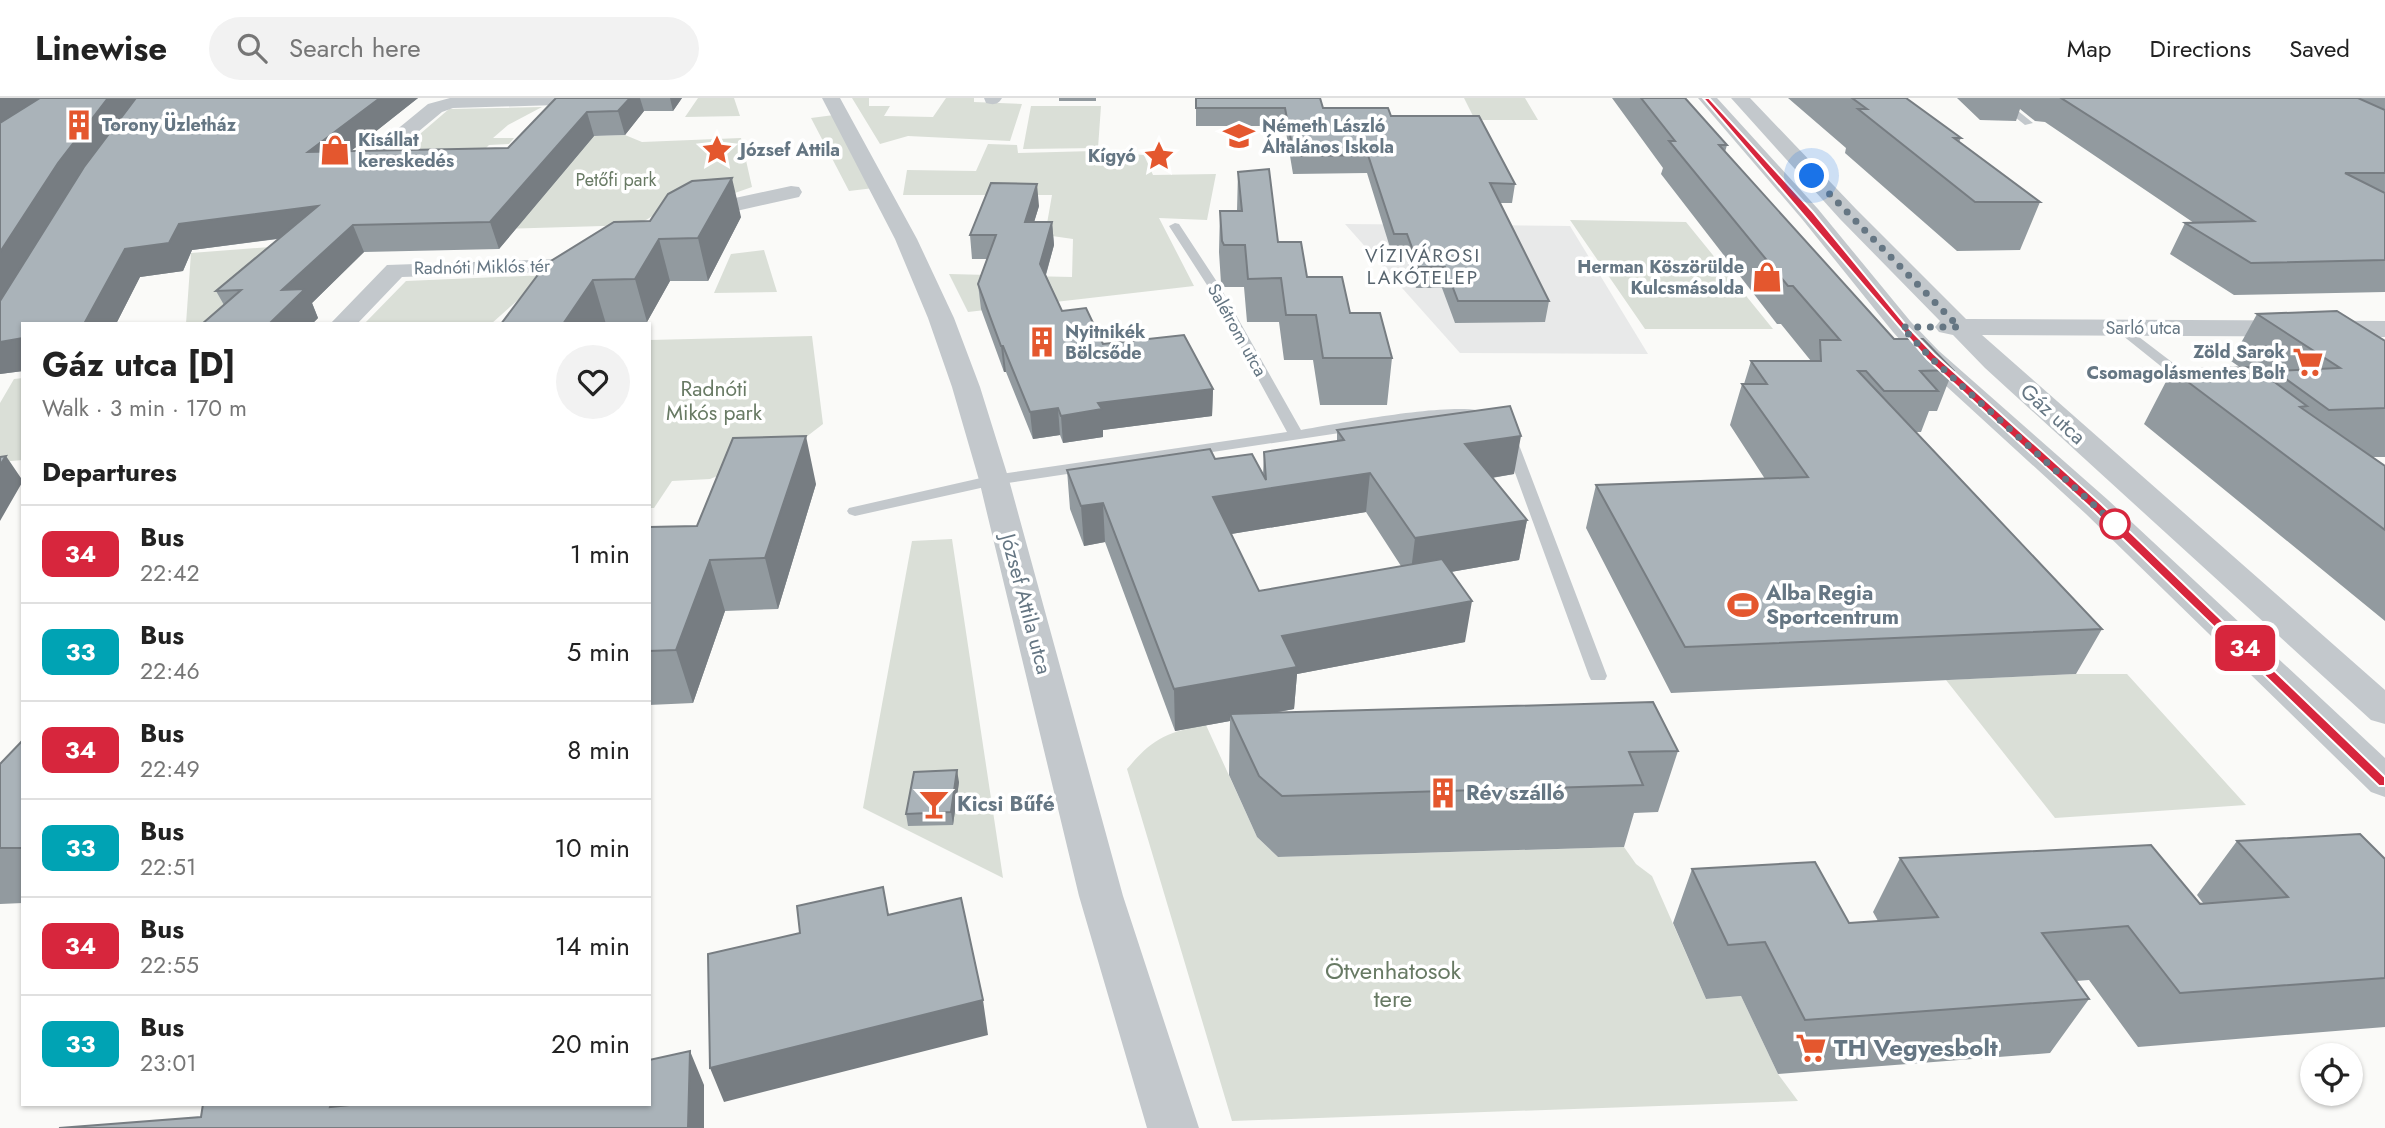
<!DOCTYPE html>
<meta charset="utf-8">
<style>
:root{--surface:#fff;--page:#f2f2f2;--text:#222;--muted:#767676;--line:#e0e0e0}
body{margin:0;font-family:Jost,sans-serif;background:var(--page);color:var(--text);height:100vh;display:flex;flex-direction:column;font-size:26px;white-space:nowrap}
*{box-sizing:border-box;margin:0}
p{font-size:23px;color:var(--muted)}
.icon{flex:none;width:38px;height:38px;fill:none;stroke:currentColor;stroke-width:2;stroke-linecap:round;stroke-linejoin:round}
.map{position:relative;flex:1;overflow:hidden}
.sheet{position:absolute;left:21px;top:224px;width:630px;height:784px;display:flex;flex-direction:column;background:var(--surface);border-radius:0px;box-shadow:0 2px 5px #0004}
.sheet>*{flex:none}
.badge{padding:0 14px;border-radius:10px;font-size:24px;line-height:46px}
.controls{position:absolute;left:2300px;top:945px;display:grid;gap:14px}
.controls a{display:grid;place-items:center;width:63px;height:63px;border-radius:50%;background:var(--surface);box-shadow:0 2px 5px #0004;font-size:35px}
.you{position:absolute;width:35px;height:35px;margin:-18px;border:5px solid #fff;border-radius:50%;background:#1a73e8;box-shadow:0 0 0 10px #1a73e833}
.map>.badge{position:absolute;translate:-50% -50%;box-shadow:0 0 0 4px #fff}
h2{padding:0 21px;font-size:26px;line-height:63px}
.round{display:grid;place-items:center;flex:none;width:74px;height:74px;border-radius:37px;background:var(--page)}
.overview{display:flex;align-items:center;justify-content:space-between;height:119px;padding:0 21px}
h1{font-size:33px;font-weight:700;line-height:52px}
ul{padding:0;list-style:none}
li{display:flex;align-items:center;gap:21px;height:98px;padding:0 21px;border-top:2px solid var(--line)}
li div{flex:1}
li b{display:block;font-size:26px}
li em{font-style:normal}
li .badge{min-width:77px;font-weight:700;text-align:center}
header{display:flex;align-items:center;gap:42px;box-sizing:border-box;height:98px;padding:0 35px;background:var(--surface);border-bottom:2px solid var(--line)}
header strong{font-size:33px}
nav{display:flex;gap:38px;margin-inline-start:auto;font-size:24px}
.search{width:490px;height:63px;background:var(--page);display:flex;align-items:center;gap:18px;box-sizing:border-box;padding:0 24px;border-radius:38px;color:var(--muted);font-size:26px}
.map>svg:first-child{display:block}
.built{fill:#e8e9e9}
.green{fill:#dadfd7}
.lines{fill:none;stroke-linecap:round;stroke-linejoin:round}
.lane{fill:#c3c8cc;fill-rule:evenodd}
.street{fill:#c3c8cc;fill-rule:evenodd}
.wall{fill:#929a9f;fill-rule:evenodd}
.shaded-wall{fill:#777d82}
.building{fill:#aab3b9;stroke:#777d82;stroke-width:2}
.line{fill:#d7263d;stroke:#fff;stroke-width:2}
.walk{stroke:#657683;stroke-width:7;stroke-dasharray:0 12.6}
.stop-dot{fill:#fff;stroke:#d7263d;stroke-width:3.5}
.labels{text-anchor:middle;stroke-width:7;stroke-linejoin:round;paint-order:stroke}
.far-poi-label{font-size:18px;font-weight:bold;fill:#657683;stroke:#fff;text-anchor:start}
.far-park-label{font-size:18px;fill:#687a64;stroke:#fff}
.far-street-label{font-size:18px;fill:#657683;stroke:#fff}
.far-neighbourhood-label{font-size:19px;letter-spacing:2px;fill:#57646e;stroke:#fff}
.park-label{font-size:21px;fill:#687a64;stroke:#fff}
.street-label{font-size:21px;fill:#657683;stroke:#fff}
.poi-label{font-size:21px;font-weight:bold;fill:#657683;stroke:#fff;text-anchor:start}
.near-park-label{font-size:24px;fill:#687a64;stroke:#fff}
.near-poi-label{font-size:24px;font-weight:bold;fill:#657683;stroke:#fff;text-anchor:start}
</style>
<header>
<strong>Linewise</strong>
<div class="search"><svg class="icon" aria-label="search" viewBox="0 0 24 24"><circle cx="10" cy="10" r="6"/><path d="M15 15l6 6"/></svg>Search here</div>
<nav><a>Map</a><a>Directions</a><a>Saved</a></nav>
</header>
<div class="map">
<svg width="2385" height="1030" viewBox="0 0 2385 1030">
<rect width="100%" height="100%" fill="#fafaf8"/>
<path class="built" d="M1345,126L1570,128L1648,256L1460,255Z"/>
<path class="green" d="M698,0H734L740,18L685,19Z
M852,0H869V8H890L884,18L933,19L946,0H974V4L1022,6L1010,43L908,38L880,46Z
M1464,0H1525L1538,22H1475Z
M1031,8H1101L1098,50L1023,51Z
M542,9L508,27L493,40H514L509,46L489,47L484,52L399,54L449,11Z
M834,17L874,90L849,93L811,20Z
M625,37L642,44L741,40L752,89L675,116L654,117L638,127L424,133L594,38Z
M988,46L1017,47L1018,55L1094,53L1144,57L1153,77L1216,76L1207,122L1159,120L1194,188L968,214L949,176L1072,179L1073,141L1045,137L1052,97H903L907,72L976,73Z
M1570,122L1686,124L1773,231H1645Z
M308,146L234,226H186L191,155Z
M764,152L777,194L714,195L731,156Z
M546,177L491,226H364L406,183Z
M812,238L823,326L797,346L710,381L672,383L654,410H649V242Z
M23,280V362L0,364V305L14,281Z
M952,441L1003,780L863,710L912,443Z
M2076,576H2127L2246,707L2055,720L1946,582Z
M1206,627L1257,739L1278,759L1624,749L1636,766L1652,778L1706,901L1741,898L1778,976L1798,1003L1232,1023L1127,671C1153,640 1167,634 1206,627Z"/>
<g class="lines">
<path class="lane" d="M1991,0H2002L2033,25L2025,27Z
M1175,125L1179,126L1219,187L1301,332C1332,327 1471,299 1490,317L1483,321L1452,318L994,387L855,418L849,416L847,413L849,410L994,377L1287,334L1207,187L1169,128Z
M2122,226L2198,284V290H2188L2117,233L2116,230Z
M1509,335L1516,339L1607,578L1605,582H1591L1589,578L1502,339Z"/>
<path class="street" d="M450,0H599L600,1L591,6L453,10L442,14L395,53L432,55L435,59L432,63C416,67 386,71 374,57L378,47L428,6Z
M822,0H840L917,141L954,220L980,289L1009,382L1123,798L1199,1030H1147L1079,798L979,382L952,289L928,220L895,141Z
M984,0H1002C998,7 993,7 986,5Z
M1698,0H1717L1818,111L1911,224L1939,253L2108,402L2385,660V699L2371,694L2086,416L1921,265L1893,234L1802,121Z
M1731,0H1750L1856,111L1966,221L2385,223V239L1982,237L2385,592V626L2371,622L1985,270L1953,237L1939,234L1935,229L1940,223L1840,121Z
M791,88L799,89L802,94L799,99L692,123L684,121L681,116L684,111Z
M591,160L599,162L603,167L599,172L402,179L357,226H330L387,167Z"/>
</g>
<path class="wall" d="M0,0H418L351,53L508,50L556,0H682L673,13H644L625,37L594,38L499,151L364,154L312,205L318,220L312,226H202L224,207L216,193L278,141L192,152L183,173L140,179L116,226H23V273L0,276Z
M1059,0H1096V3H1059Z
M1196,0L1323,10L1391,18L1515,86L1512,105H1500L1549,203L1545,224L1455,225L1442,190H1416L1405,156H1392L1367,75L1293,76L1285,28H1196Z
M1612,0H1685L1727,47L1725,54L1894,241L1953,272L1937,313H1929L1921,334H1916L2102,531L2076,576L1671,595L1586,430L1596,387L1765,381L1730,327L1742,286H1744L1751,263H1811L1781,226H1777L1661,76L1663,70Z
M1788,0H1906L1961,40L1959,44L2040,104L2020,152L1957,153L1845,55L1846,50Z
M1957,0H2385V194L2234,197L2170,156L2185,125H2194L2045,24L2035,23L2020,11L2016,23L1980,22Z
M1238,74L1278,144L1307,179L1350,215L1392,260L1387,307H1320L1313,262H1284L1279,224H1247L1244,189H1223L1221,185L1219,154L1220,113H1237Z
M1039,108L1034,124H1052L1054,147L1046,177L1062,213L1103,246L1213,291L1212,318L1103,332V339L1063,345L1060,337L1033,341L1006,274H1004L981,211L978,186L988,161H972L970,137Z
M741,119L708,183H670L647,224L501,226L650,123Z
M2257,216L2385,243V359H2373L2385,368V523L2144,326L2172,272L2241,270L2231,263Z
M1337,332L1514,376L1492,380L1527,422L1519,462L1451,474L1465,544L1297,576L1294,611L1274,615L1678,653L1658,714L1634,715L1624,749L1278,759L1257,739L1229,677L1230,623L1175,633L1105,444L1084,448L1070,411L1067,372L1215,361L1263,376L1264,354L1337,343ZM1366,414L1401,468L1259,493L1231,436Z
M816,386L778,511L725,513L693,605L649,607V430L697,428Z
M23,642V805L0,806V666Z
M959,684L953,727L908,728L906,716Z
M2237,743L2385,761V929L2138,949L2089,882L2076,883L2089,901L2050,955L1778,976L1741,898L1706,901L1673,825L1692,771L1849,825L1878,823L1873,814L1900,760L2203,805L2197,797Z"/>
<path class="shaded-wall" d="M0,0H44L0,36Z
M108,0H137L0,209V154L58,65Z
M380,0H418L318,79L308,54Z
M630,0H640L644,13L625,37L618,13Z
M670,0H682L673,13Z
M587,14L594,38L499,151L490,124Z
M732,80L741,119L708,183L698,140Z
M1037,86L1039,108L1027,147L1025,124Z
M318,108L329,134L192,152L183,173L140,179L116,226H84L125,151L179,126Z
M1052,124L1054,147L1042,190L1040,166Z
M353,127L364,154L312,205L318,220L312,226H269L282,192Z
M659,141L670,183L647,224L635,181Z
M593,182L606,226H563Z
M23,240V273L0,276V244Z
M1001,248H1003L1006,274H1004Z
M1213,291L1212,318L1103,332V339L1063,345L1061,318L1098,305Z
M1058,310L1060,337L1033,341L1030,314Z
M806,338L816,386L778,511L765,460Z
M1521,338L1514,376L1459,385L1465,346Z
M6,358L23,383L0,423V367Z
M1370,375L1366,414L1213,439V399Z
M1103,405L1105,444L1084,448L1081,408Z
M1527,422L1519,462L1410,481L1415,440Z
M710,462L725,513L693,605L676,552Z
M1472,503L1465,544L1297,576L1294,611L1233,622L1230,616V623L1175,633L1174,591L1282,538Z
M957,672L959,684L953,727L951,714Z
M983,902L988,937L724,1004L710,970Z
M690,953L704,987V1030H688Z
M331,1006H357L330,1009Z"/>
<path class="building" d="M40,0H108L58,65L0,154V25Z
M136,0H380L308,54L508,50L556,0H630L618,13L587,14L490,124L353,127L282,192L305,191L269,226H202L241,192L216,193L318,108L179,126L169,145L125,151L84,226H23V240L0,244V203L84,69Z
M1196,0H1320L1323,10H1388L1391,18H1479L1515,86L1490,85L1549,203H1458L1445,169H1419L1407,136H1394L1368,57L1294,58L1285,10H1196Z
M1641,0H1685L1727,47H1719L1894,241H1923L1953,272L1920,273L1938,293H1884L1866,273H1858L2102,531L1685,549L1596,387L1808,379L1742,286H1767L1751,263H1821L1820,242H1840L1793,188H1788L1669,43H1675Z
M1852,0H1906L1961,40H1954L2040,104H1975L1858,11H1867Z
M2061,0H2358L2385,12V75H2345L2385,95V162L2251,165L2185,125L2254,123Z
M1269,71L1278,144H1301L1307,179H1342L1350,215H1380L1392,260H1323L1316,217H1286L1281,180L1248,181L1245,147H1224L1222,143L1220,113H1242L1238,74Z
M732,80L698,140L659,141L635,181L593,182L563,226H501L546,166L614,124L650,123L668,96L692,83Z
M991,85L1037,86L1025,124H1052L1040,166L1062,213L1086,210L1103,246L1184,237L1213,291L1098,305L1102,311L1061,318L1058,310L1030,314L1003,248H1001L978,186L996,137H970Z
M2337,213L2385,243V310L2329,312L2275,273L2340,270L2257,216Z
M2254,269L2307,308L2300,309L2385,368V432L2172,272Z
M1510,308L1521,338L1465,346L1527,422L1415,440L1370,375L1213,399L1259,493L1442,461L1472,503L1282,538L1297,569L1174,591L1103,405L1081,408L1067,372L1210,351L1215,361L1252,356L1266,382L1264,354L1344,342L1337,332Z
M806,338L765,460L710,462L676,552L649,553L650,429L697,428L733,340Z
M6,358L0,367V359Z
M1653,604L1678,653L1629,654L1643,687L1282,698L1259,678L1230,616Z
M23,642V750H0V666Z
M957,672L951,714L906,716L914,674Z
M2360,736L2385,761V880L2180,895L2128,828L2042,835L2089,901L1805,922L1765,844L1728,847L1692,771L1815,764L1849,825L1938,819L1900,760L2151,747L2200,806L2288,799L2237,743Z
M883,789L888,817L961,800L983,902L710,970L708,856L800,835L797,808Z
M690,953L688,1030H59L201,1019L203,1006H331L330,1009L359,1006H649V962Z"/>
<path class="line" d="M1703,0H1709L1813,114L1905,226L1934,256L2101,406L2385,679V688H2379L2093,412L1927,261Z"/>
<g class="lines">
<path class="walk" d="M1812,78L1959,229H1902L1930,259L2115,426"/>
</g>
<defs>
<g id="building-bare" transform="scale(2.415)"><path d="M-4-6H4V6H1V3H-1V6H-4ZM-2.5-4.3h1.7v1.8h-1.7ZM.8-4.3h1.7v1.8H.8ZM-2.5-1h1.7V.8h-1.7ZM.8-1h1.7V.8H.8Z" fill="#e4572e" stroke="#fff" stroke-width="2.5" paint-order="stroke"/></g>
<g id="school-bare" transform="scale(2.415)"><path d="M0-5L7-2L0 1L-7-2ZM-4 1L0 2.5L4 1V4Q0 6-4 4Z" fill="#e4572e" stroke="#fff" stroke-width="2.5" paint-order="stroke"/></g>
<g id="shop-bare" transform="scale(2.415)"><path d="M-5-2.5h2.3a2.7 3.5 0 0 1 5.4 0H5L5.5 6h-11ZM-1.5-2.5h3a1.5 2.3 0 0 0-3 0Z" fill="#e4572e" stroke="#fff" stroke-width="2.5" paint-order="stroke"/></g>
<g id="sight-bare" transform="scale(2.415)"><path d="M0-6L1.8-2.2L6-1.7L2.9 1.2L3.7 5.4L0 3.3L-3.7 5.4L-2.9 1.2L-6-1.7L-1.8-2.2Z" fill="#e4572e" stroke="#fff" stroke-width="2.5" paint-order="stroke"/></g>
<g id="supermarket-bare" transform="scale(2.415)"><path d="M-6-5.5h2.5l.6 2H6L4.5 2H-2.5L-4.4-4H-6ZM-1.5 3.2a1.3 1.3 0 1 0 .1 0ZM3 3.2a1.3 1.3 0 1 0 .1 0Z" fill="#e4572e" stroke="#fff" stroke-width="2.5" paint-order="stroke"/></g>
<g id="stadium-bare" transform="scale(2.415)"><path d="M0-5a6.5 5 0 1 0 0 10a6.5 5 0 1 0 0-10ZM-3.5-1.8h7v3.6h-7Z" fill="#e4572e" stroke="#fff" stroke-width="2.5" paint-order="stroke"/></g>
<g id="bar-bare" transform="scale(2.415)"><path d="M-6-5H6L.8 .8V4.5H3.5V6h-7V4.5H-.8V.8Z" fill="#e4572e" stroke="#fff" stroke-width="2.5" paint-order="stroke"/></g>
</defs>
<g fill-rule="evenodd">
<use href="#building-bare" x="79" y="27"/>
<use href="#school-bare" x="1239" y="38"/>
<use href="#shop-bare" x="335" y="52"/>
<use href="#sight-bare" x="717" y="52"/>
<use href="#sight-bare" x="1159" y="58"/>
<use href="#shop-bare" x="1767" y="179"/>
<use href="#building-bare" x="1042" y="244"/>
<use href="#supermarket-bare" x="2308" y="264"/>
<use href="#stadium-bare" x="1743" y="507"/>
<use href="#building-bare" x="1443" y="695"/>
<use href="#bar-bare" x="934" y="706"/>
<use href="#supermarket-bare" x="1811" y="950"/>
</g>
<circle class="stop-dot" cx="2115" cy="426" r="14"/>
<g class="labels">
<g class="far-poi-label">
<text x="102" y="33">Torony Üzletház</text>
<text x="1262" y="34">Németh László<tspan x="1262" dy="21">Általános Iskola</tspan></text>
<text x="358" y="48">Kisállat<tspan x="358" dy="21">kereskedés</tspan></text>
<text x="740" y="58">József Attila</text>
<text x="1136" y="64" text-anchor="end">Kígyó</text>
<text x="1744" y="175" text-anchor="end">Herman Köszörülde<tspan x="1744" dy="21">Kulcsmásolda</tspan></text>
<text x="1065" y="240">Nyitnikék<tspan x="1065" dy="21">Bölcsőde</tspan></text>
<text x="2285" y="260" text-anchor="end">Zöld Sarok<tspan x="2285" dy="21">Csomagolásmentes Bolt</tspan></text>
</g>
<g class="far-park-label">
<text x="616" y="88">Petőfi park</text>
</g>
<g class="far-street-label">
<text transform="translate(482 169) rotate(-1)" y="6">Radnóti Miklós tér</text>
<text x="2143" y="236">Sarló utca</text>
<text transform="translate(1237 232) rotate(61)" y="6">Salétrom utca</text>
</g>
<g class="far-neighbourhood-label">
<text x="1423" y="164">VÍZIVÁROSI<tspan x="1423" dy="22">LAKÓTELEP</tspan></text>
</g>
<g class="park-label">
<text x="714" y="298">Radnóti<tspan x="714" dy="24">Mikós park</tspan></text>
</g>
<g class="street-label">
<text transform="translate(2053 316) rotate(42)" y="7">Gáz utca</text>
<text transform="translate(1026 506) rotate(75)" y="7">József Attila utca</text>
</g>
<g class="poi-label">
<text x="1766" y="502">Alba Regia<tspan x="1766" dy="24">Sportcentrum</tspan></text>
<text x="1466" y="702">Rév szálló</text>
<text x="957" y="713">Kicsi Bűfé</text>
</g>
<g class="near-park-label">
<text x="1393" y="881">Ötvenhatosok<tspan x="1393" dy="28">tere</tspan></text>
</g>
<g class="near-poi-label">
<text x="1834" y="958">TH Vegyesbolt</text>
</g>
</g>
</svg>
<div class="controls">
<a><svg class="icon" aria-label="locate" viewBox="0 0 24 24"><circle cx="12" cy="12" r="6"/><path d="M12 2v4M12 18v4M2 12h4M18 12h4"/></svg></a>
</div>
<div class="you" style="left:1812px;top:78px"></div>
<b class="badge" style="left:2245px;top:550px;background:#d7263d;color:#fff">34</b>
<section class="sheet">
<div class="overview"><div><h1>Gáz utca [D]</h1><p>Walk · 3 min · 170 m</p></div><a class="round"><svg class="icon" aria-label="heart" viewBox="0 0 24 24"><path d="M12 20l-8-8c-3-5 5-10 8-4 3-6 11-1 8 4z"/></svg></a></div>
<h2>Departures</h2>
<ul>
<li><span class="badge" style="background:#d7263d;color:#fff">34</span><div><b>Bus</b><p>22:42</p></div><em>1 min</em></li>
<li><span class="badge" style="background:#00a3b4;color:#fff">33</span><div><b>Bus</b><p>22:46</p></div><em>5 min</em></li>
<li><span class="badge" style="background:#d7263d;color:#fff">34</span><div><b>Bus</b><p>22:49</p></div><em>8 min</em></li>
<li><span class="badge" style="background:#00a3b4;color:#fff">33</span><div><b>Bus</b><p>22:51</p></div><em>10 min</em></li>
<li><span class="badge" style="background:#d7263d;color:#fff">34</span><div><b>Bus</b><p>22:55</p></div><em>14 min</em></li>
<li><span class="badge" style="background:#00a3b4;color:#fff">33</span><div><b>Bus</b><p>23:01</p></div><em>20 min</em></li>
</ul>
</section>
</div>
